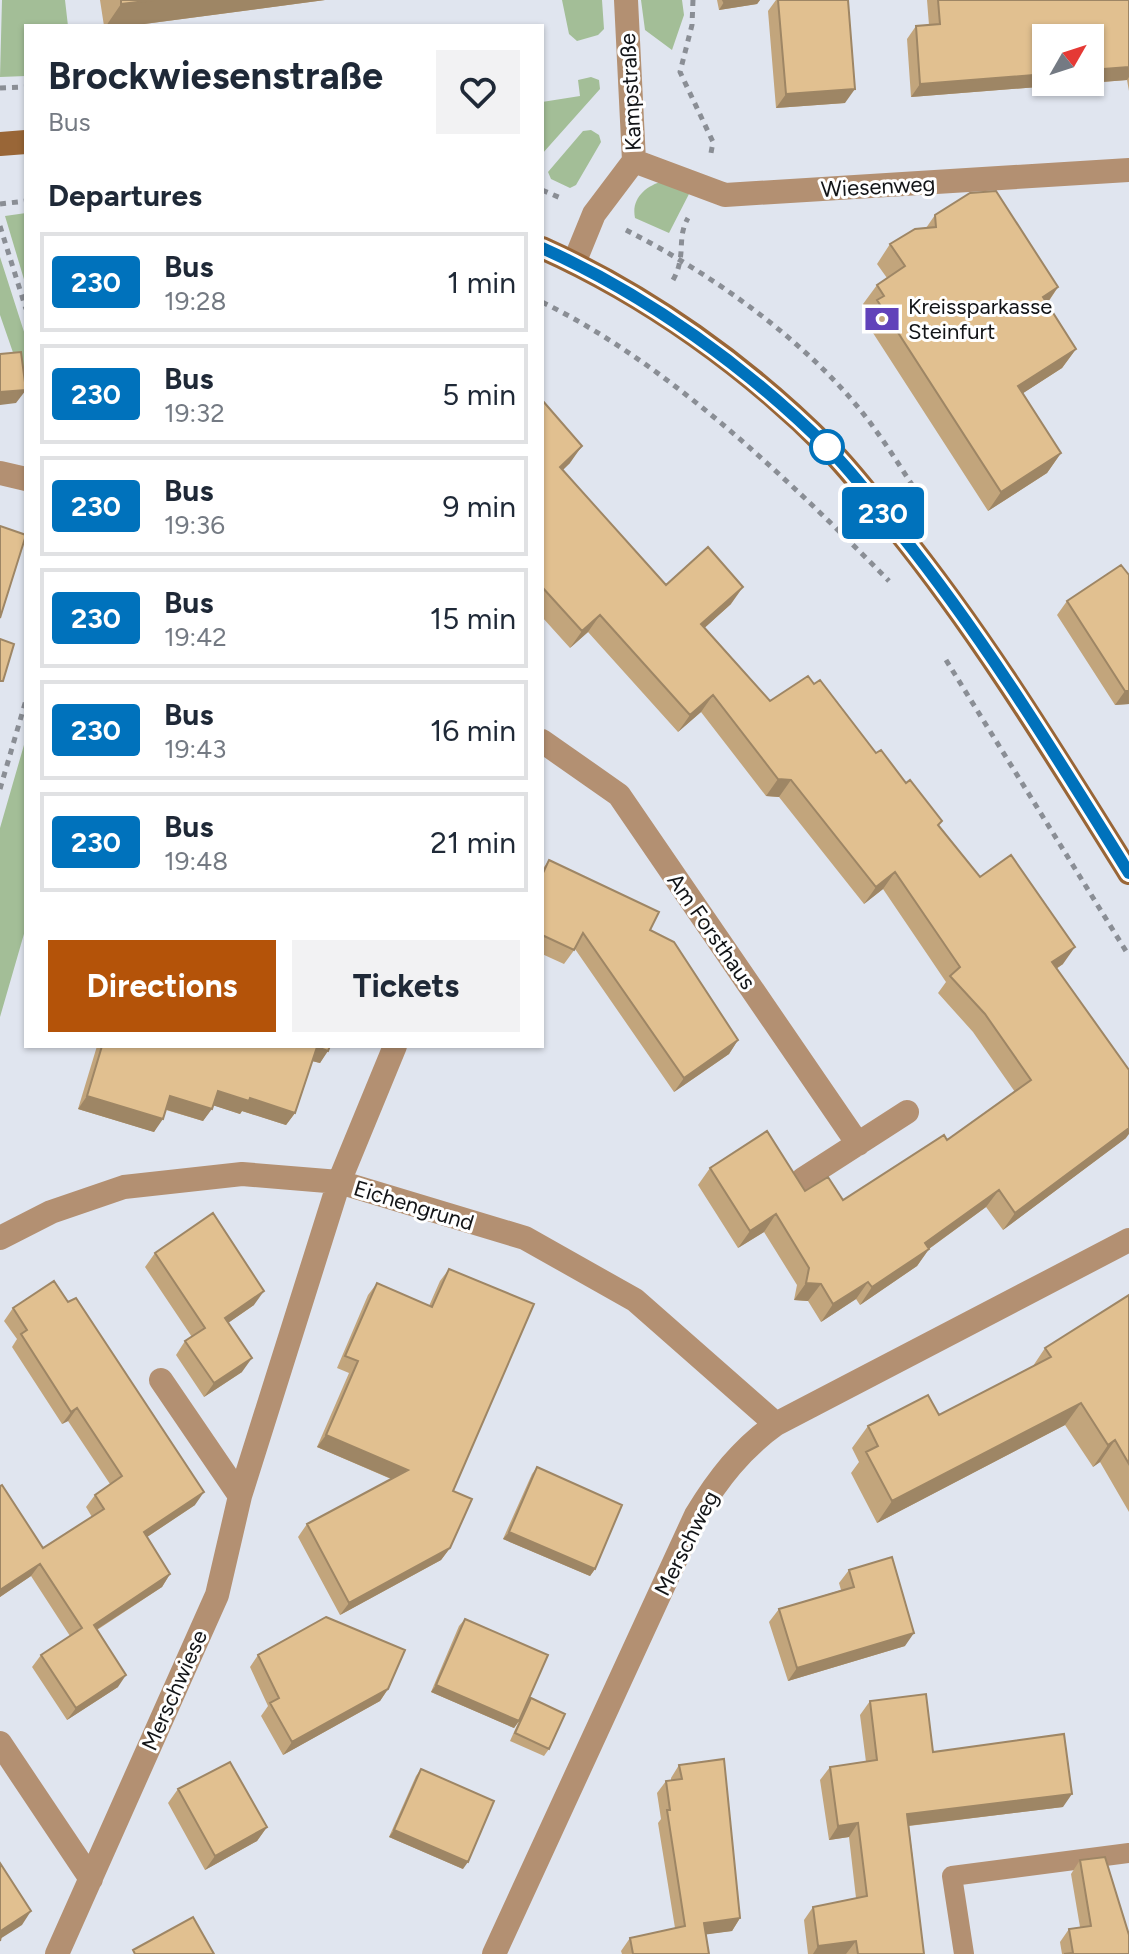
<!DOCTYPE html>
<meta charset="utf-8">
<style>
:root{--surface:#fff;--page:#f2f2f3;--text:#1f2937;--muted:#747a83;--line:#e0e1e3;--accent:#b45309}
body{margin:0;font-family:Figtree,sans-serif;background:var(--page);color:var(--text);height:100vh;display:flex;flex-direction:column;font-size:30px;white-space:nowrap}
*{box-sizing:border-box;margin:0}
p{font-size:26px;color:var(--muted)}
.icon{flex:none;width:44px;height:44px;fill:none;stroke:currentColor;stroke-width:2;stroke-linecap:round;stroke-linejoin:round}
.map{position:relative;flex:1;overflow:hidden}
.drawer{position:absolute;left:24px;top:24px;width:520px;height:1024px;display:flex;flex-direction:column;background:var(--surface);border-radius:0px;box-shadow:0 2px 6px #0004}
.drawer>*{flex:none}
.badge{padding:0 16px;border-radius:6px;font-size:28px;line-height:52px}
.needle{width:52px;rotate:51deg}
.controls{position:absolute;left:1032px;top:24px;display:grid;gap:16px}
.controls a{display:grid;place-items:center;width:72px;height:72px;border-radius:0px;background:var(--surface);box-shadow:0 2px 6px #0004;font-size:40px}
.map>.badge{position:absolute;translate:-50% -50%;box-shadow:0 0 0 4px #fff}
h2{padding:0 24px;font-size:30px;line-height:72px}
.round{display:grid;place-items:center;flex:none;width:84px;height:84px;border-radius:0px;background:var(--page)}
.head{display:flex;align-items:center;justify-content:space-between;height:136px;padding:0 24px}
h1{font-size:38px;font-weight:700;line-height:60px}
.primary-button{display:flex;gap:16px;margin-top:auto;padding:16px 24px}
.primary-button a{flex:1;height:92px;border-radius:0px;background:var(--accent);color:#fff;font-size:32px;font-weight:700;line-height:92px;text-align:center}
.primary-button a+a{background:var(--page);color:var(--text)}
ul{padding:0;list-style:none}
li{display:flex;align-items:center;gap:24px;height:100px;margin:0 16px 12px;padding:0 8px;border:4px solid var(--line);border-radius:0px}
li div{flex:1}
li b{display:block;font-size:30px}
li em{font-style:normal}
li .badge{min-width:88px;font-weight:700;text-align:center}
.map>svg:first-child{display:block}
.green{fill:#a3be97}
.lines{fill:none;stroke-linecap:round;stroke-linejoin:round}
.path{stroke:#8a8e95;stroke-width:5;stroke-dasharray:6 6;stroke-linecap:butt}
.lane{stroke:#b39072;stroke-width:20}
.street{stroke:#b39072;stroke-width:24}
.secondary{stroke:#996637;stroke-width:24}
.wall{fill:#c2a57c}
.shaded-wall{fill:#9e8665}
.building{fill:#e1c090;stroke:#9e8665;stroke-width:2}
.line-casing{stroke:#fff;stroke-width:18}
.line{stroke:#0072bc;stroke-width:12}
.stop-dot{fill:#fff;stroke:#0072bc;stroke-width:4}
.labels{text-anchor:middle;stroke-width:6;stroke-linejoin:round;paint-order:stroke}
.street-label{font-size:22px;fill:#121417;stroke:#fff}
.poi-label{font-size:22px;fill:#121417;stroke:#fff;text-anchor:start}
</style>
<div class="map">
<svg width="1129" height="1954" viewBox="0 0 1129 1954">
<rect width="100%" height="100%" fill="#e0e5ef"/>
<path class="green" d="M2,0H65L68,26H26V76L0,77Z
M562,0H602L604,29L598,35L577,41L569,34Z
M641,0H682L684,15L672,50L645,30Z
M591,77L599,80L600,89L542,154V102L580,96L578,80Z
M591,130L599,135L601,142L576,185L570,188L551,179L548,172L583,131Z
M663,181L690,192L669,233L635,218C631,198 646,186 663,181Z
M26,213V286L5,216Z
M0,257L26,338V390L0,315Z
M26,738V927L0,1017V828Z"/>
<g class="lines">
<path class="path" d="M693,0L692,25L680,72L713,142L711,153
M0,88L26,87
M542,190L563,199
M0,204L26,201
M0,226L26,309
M626,230C714,275 816,347 874,428C891,451 906,476 922,500
M673,280C687,255 676,239 688,218
M542,302C669,364 790,481 889,581
M946,660L1129,956
M0,789L26,700"/>
<path class="lane" d="M964,1954L952,1876L1129,1853"/>
<path class="street" d="M634,161L725,195L1129,170
M574,263L594,214L634,161L626,0
M0,473L26,479
M542,741L619,795L858,1144
M803,1179L907,1112
M0,1238L51,1212L124,1187L242,1174L339,1182L525,1238L635,1300L776,1424
M161,1380L240,1496
M0,1743L91,1879
M57,1954L217,1595L240,1496L339,1182L395,1046
M494,1954L696,1515C718,1479 741,1449 776,1424L1129,1240"/>
<path class="secondary" d="M0,144L26,142
M542,248C647,295 748,367 829,449C853,473 873,501 895,527C983,636 1055,755 1129,873"/>
</g>
<path class="wall" d="M100,0H325L129,26H104Z
M717,0H760L757,4L719,10Z
M776,0H848L845,103L776,108L768,11Z
M927,0H1129V91L1127,80L911,97L907,39L916,26L929,25Z
M935,215L1058,287L1047,304L1076,349L1062,368L1023,393L1061,453L1047,473L988,511L864,319L868,312L863,304L877,285L887,278L877,264L890,244L926,228Z
M542,400L570,463L562,470L666,585L731,604L704,628L770,701L814,684L938,826L980,877L1063,964L1056,969L1126,1138L1003,1230L986,1207L929,1249L917,1266L860,1305L856,1299L821,1322L808,1301L794,1300L797,1285L764,1232L738,1248L698,1185L710,1168L843,1200L947,1140L1015,1092L973,1032L938,993L946,982L883,889L864,904L779,797L766,796L701,712L678,732L588,632L570,648L542,617Z
M1121,565L1129,704L1115,705L1057,615L1067,601Z
M549,860L650,930L738,1040L729,1054L674,1092L575,949L564,964L542,954V870Z
M97,1046H330L320,1063L312,1061L295,1113L286,1125L242,1111L240,1114L213,1105L203,1121L166,1110L154,1132L78,1109Z
M155,1253L254,1305L228,1323L242,1372L204,1397L176,1355L185,1341L192,1337L145,1267Z
M449,1269L453,1491L450,1548L441,1560L340,1615L298,1537L307,1524L391,1479L317,1447L349,1373L337,1368L368,1295L377,1283L429,1306L440,1281Z
M1129,1295V1512L1100,1462L1093,1467L1065,1425L877,1523L851,1473L859,1462L852,1448L868,1426L939,1415L1033,1366L1045,1348Z
M13,1308L195,1505L147,1537L170,1574L162,1587L97,1630L118,1687L67,1720L32,1667L41,1655L70,1636L31,1576L0,1597V1486L43,1548L92,1517L86,1507L95,1495L110,1484L68,1421L62,1424L12,1347L17,1339L4,1321Z
M537,1467L595,1569L590,1576L503,1539L532,1474Z
M849,1570L905,1646L788,1681L769,1622L779,1609L841,1590L839,1583Z
M465,1619L519,1721L514,1728L431,1692L459,1626Z
M258,1655L388,1689L380,1701L283,1755L261,1716L268,1706L250,1667Z
M531,1698L549,1749L544,1756L510,1741L526,1705Z
M870,1701L933,1752L1063,1807L909,1826L924,1954H808L804,1920L813,1907L856,1898L849,1837L829,1840L820,1780L830,1767L866,1762L860,1715Z
M679,1765L740,1918L732,1931L706,1934L709,1954H622L621,1951L630,1938L675,1928L658,1823L661,1819L657,1793L666,1781L671,1780V1778Z
M421,1769L463,1869L389,1837L416,1776Z
M178,1789L267,1827L257,1841L205,1870L168,1803Z
M1080,1860L1129,1954H1062L1060,1942L1069,1929L1080,1927L1071,1874Z"/>
<path class="shaded-wall" d="M154,0H325L129,26H106L121,4Z
M741,0H760L757,4L719,10L724,2Z
M1129,67V77L1127,80L911,97L920,84L1046,74V82H1090V70Z
M855,89L845,103L776,108L786,94Z
M1058,287L1045,306L1043,297Z
M1076,349L1062,368L1005,405L1018,386Z
M26,390L16,403L0,405V392Z
M582,446L570,463L548,485L560,467Z
M1061,453L1047,473L988,511L1001,492Z
M743,587L731,604L689,642L701,624Z
M600,615L588,632L570,648L582,631Z
M1125,691H1129V704L1115,705Z
M713,695L701,712L678,732L690,715Z
M778,779L791,780L779,797L766,796Z
M895,872L883,889L864,904L876,887Z
M1075,947L1063,964L1039,980L1052,962Z
M738,1040L729,1054L674,1092L684,1078Z
M317,1047L328,1051L320,1063L308,1060Z
M218,1091L250,1098L295,1113L286,1125L242,1111L240,1114L209,1104Z
M87,1096L163,1119L154,1132L78,1109Z
M170,1096L212,1109L203,1121L161,1108Z
M1129,1128V1134L1126,1138L1003,1230L1015,1213Z
M999,1190L986,1207L919,1256L929,1249L917,1266L860,1305L872,1287L925,1243Z
M776,1214L764,1232L738,1248L750,1231Z
M868,1282L856,1299L821,1322L833,1304Z
M806,1283L821,1284L808,1301L794,1300Z
M264,1291L254,1305L215,1332L225,1318Z
M252,1358L242,1372L204,1397L214,1383Z
M1081,1403L1065,1425L877,1523L892,1501Z
M77,1408L68,1421L62,1424L71,1412Z
M326,1435L408,1470L399,1482L317,1447Z
M1115,1440L1100,1462L1093,1467L1108,1445Z
M204,1492L195,1505L135,1545L144,1532Z
M509,1532L595,1569L590,1576L503,1539Z
M450,1548L441,1560L340,1615L349,1603Z
M40,1564L31,1576L0,1597V1590Z
M170,1574L162,1587L85,1637L94,1625Z
M914,1633L905,1646L788,1681L797,1668Z
M126,1675L118,1687L67,1720L76,1708Z
M436,1685L519,1721L514,1728L431,1692Z
M388,1689L380,1701L283,1755L292,1742Z
M1072,1794L1063,1807L898,1827L907,1814Z
M858,1823L849,1837L829,1840L838,1826Z
M267,1827L257,1841L205,1870L215,1856Z
M394,1830L468,1862L463,1869L389,1837Z
M31,1911L22,1925L0,1939L2,1930Z
M740,1918L732,1931L695,1936L704,1923Z
M856,1941L846,1954H813L818,1946Z"/>
<path class="building" d="M121,0H154L121,4Z
M723,0H741L724,2Z
M778,0H848L855,89L786,94Z
M938,0H1129V67L1090,70V38H1046V74L920,84L916,26L940,24Z
M996,191L1058,287L1043,297L1076,349L1018,386L1061,453L1001,492L877,300L884,296L877,285L905,266L890,244L915,229L936,227L935,215L970,193Z
M21,352L26,390L0,392V354Z
M542,400L582,446L560,467L666,585L708,547L743,587L701,624L770,701L808,676L814,684L820,680L876,753L881,750L906,783L910,780L942,821L938,825L980,877L1011,855L1075,947L1052,962L1129,1070V1128L1015,1213L999,1190L925,1243L929,1249L872,1287L868,1282L833,1304L821,1284L806,1283L809,1268L776,1214L750,1231L710,1168L767,1131L805,1191L828,1177L843,1200L944,1135L947,1140L1031,1080L985,1014L950,976L960,967L895,872L876,887L791,780L778,779L713,695L690,715L600,615L582,631L542,587Z
M0,526L26,535L0,618Z
M1121,565L1129,575V691H1125L1067,601Z
M0,639L14,644L3,681H0Z
M549,860L659,912L650,930L674,942L738,1040L684,1078L583,933L574,950L542,935V875Z
M102,1046H330L328,1051L317,1047L295,1113L250,1098L249,1101L218,1091L212,1109L170,1096L163,1119L87,1096Z
M213,1213L264,1291L225,1318L252,1358L214,1383L185,1341L205,1328L155,1253Z
M449,1269L534,1304L453,1491L472,1499L450,1548L349,1603L307,1524L408,1470L326,1435L358,1361L345,1356L377,1283L432,1307Z
M54,1281L68,1302L76,1298L204,1492L144,1532L170,1574L94,1625L126,1675L76,1708L41,1655L82,1628L40,1564L0,1590V1486L2,1485L43,1548L104,1509L95,1495L122,1476L77,1408L71,1412L21,1334L27,1330L13,1308Z
M1129,1295V1464L1115,1440L1108,1445L1081,1403L892,1501L866,1452L878,1446L868,1426L928,1395L939,1415L1051,1357L1045,1348Z
M537,1467L622,1505L595,1569L509,1532Z
M892,1557L914,1633L797,1668L779,1609L854,1587L849,1570Z
M326,1617L405,1650L388,1689L292,1742L270,1703L279,1698L258,1655Z
M465,1619L548,1655L519,1721L436,1685Z
M926,1694L933,1752L1064,1734L1072,1794L907,1814L924,1954H858L856,1941L818,1946L813,1907L867,1896L858,1823L838,1826L830,1767L877,1760L870,1701Z
M531,1698L565,1714L549,1749L515,1733Z
M724,1759L740,1918L704,1923L709,1954H633L630,1938L685,1926L667,1810H670L666,1781L682,1779L679,1765Z
M230,1762L267,1827L215,1856L178,1789Z
M421,1769L494,1801L468,1862L394,1830Z
M1105,1857L1129,1935V1954H1064L1073,1953L1069,1929L1091,1926L1080,1860Z
M0,1863L31,1911L2,1930L0,1941Z
M193,1917L214,1954H135L133,1950Z"/>
<g class="lines">
<g class="line-casing">
<path id="line" d="M542,248C647,295 748,368 829,449C854,474 876,504 899,532C985,639 1056,756 1129,873"/>
</g>
<use href="#line" class="line"/>
</g>
<defs>
<g id="bank-bare" transform="scale(2.76)"><path d="M-6-4H6V4H-6ZM0-2.3a2.3 2.3 0 1 0 0 4.6a2.3 2.3 0 1 0 0-4.6Z" fill="#6142ba" stroke="#fff" stroke-width="2.5" paint-order="stroke"/></g>
</defs>
<g fill-rule="evenodd">
<use href="#bank-bare" x="882" y="319"/>
</g>
<circle class="stop-dot" cx="827" cy="447" r="16"/>
<g class="labels">
<g class="street-label">
<text transform="translate(630 92) rotate(-93)" y="8">Kampstraße</text>
<text transform="translate(878 186) rotate(-3)" y="8">Wiesenweg</text>
<text transform="translate(712 931) rotate(55)" y="8">Am Forsthaus</text>
<text transform="translate(414 1205) rotate(17)" y="8">Eichengrund</text>
<text transform="translate(686 1543) rotate(-63)" y="8">Merschweg</text>
<text transform="translate(174 1690) rotate(-66)" y="8">Merschwiese</text>
</g>
<g class="poi-label">
<text x="908" y="314">Kreissparkasse<tspan x="908" dy="25">Steinfurt</tspan></text>
</g>
</g>
</svg>
<div class="controls">
<a><svg class="needle" viewBox="-14 -14 28 28"><path d="M0-13l5 13h-10z" fill="#e53935"/><path d="M0 13l5-13h-10z" fill="#747a83"/></svg></a>
</div>
<b class="badge" style="left:883px;top:513px;background:#0072bc;color:#fff">230</b>
<section class="drawer">
<div class="head"><div><h1>Brockwiesenstraße</h1><p>Bus</p></div><a class="round"><svg class="icon" aria-label="heart" viewBox="0 0 24 24"><path d="M12 20l-8-8c-3-5 5-10 8-4 3-6 11-1 8 4z"/></svg></a></div>
<h2>Departures</h2>
<ul>
<li><span class="badge" style="background:#0072bc;color:#fff">230</span><div><b>Bus</b><p>19:28</p></div><em>1 min</em></li>
<li><span class="badge" style="background:#0072bc;color:#fff">230</span><div><b>Bus</b><p>19:32</p></div><em>5 min</em></li>
<li><span class="badge" style="background:#0072bc;color:#fff">230</span><div><b>Bus</b><p>19:36</p></div><em>9 min</em></li>
<li><span class="badge" style="background:#0072bc;color:#fff">230</span><div><b>Bus</b><p>19:42</p></div><em>15 min</em></li>
<li><span class="badge" style="background:#0072bc;color:#fff">230</span><div><b>Bus</b><p>19:43</p></div><em>16 min</em></li>
<li><span class="badge" style="background:#0072bc;color:#fff">230</span><div><b>Bus</b><p>19:48</p></div><em>21 min</em></li>
</ul>
<div class="primary-button"><a>Directions</a><a>Tickets</a></div>
</section>
</div>
